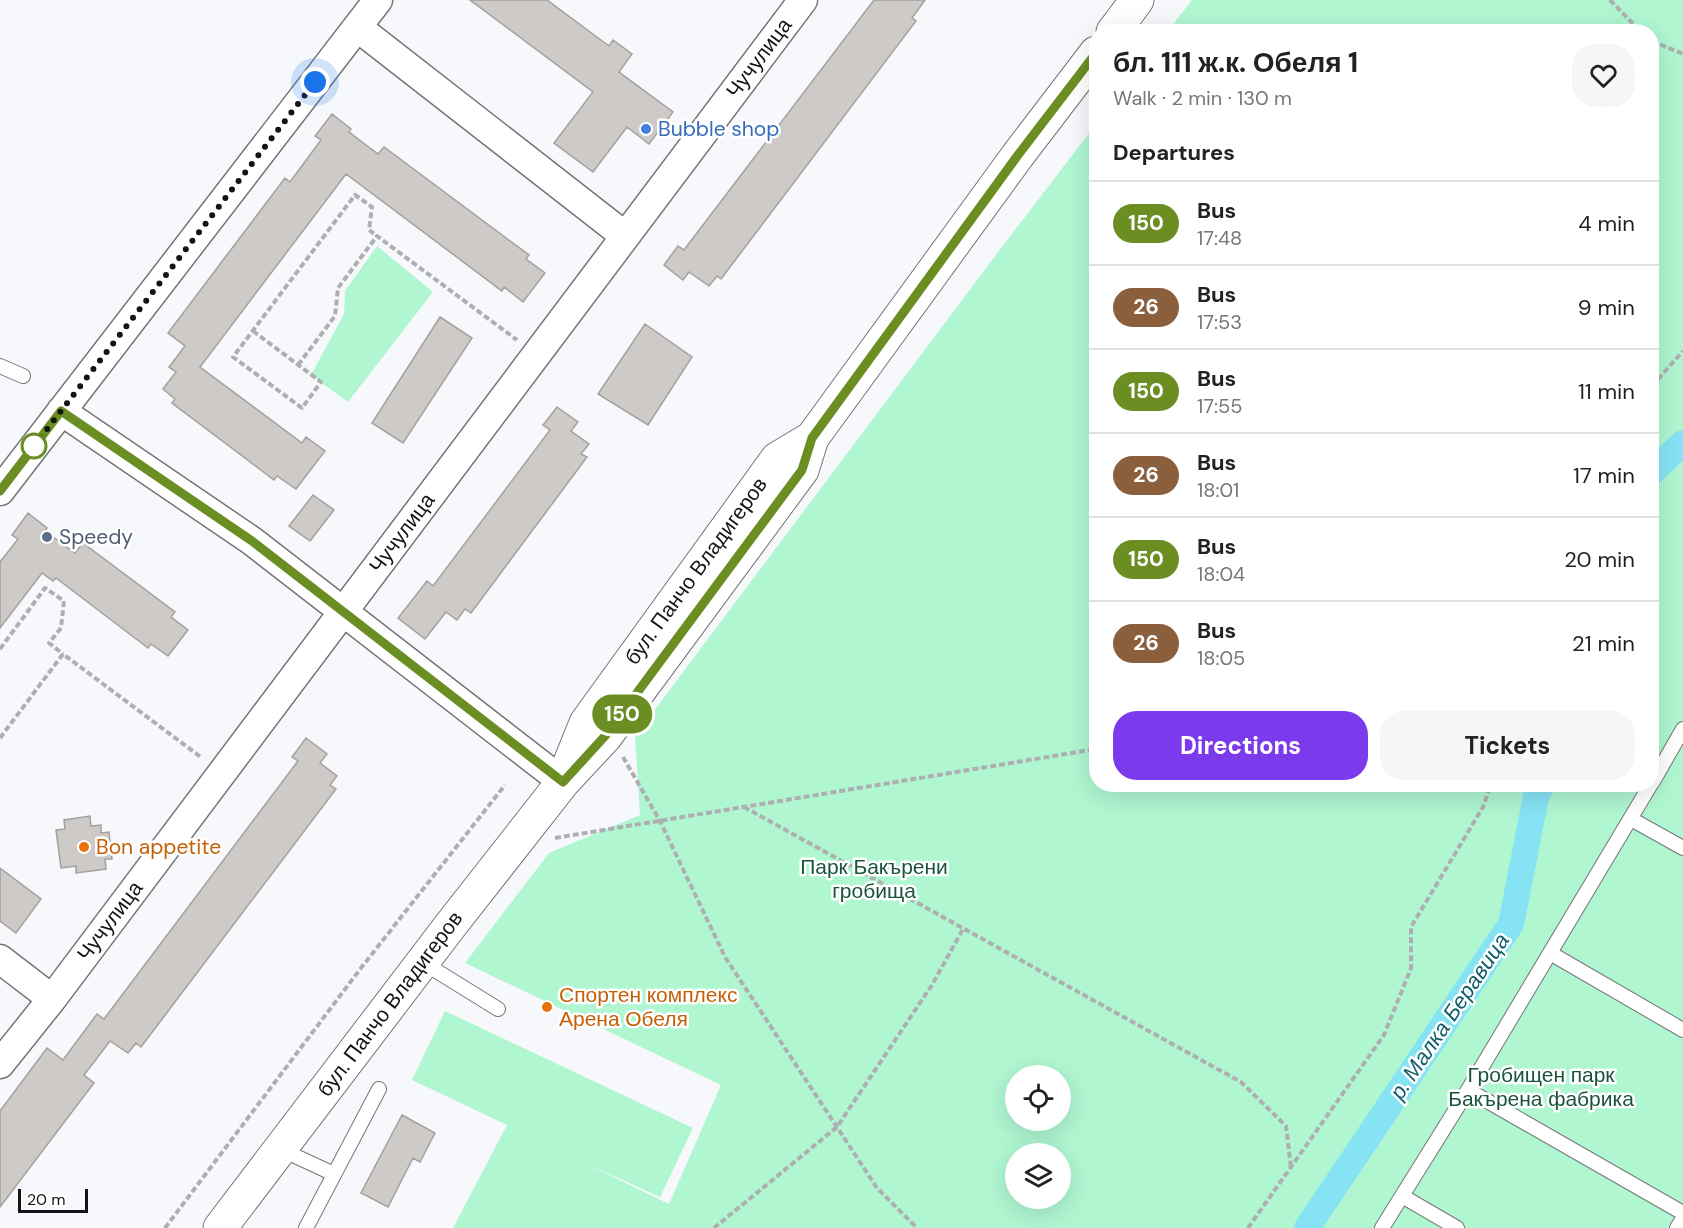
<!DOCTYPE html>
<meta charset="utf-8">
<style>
:root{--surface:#fff;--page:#f6f6f6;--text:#222;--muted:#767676;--line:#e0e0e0;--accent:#7c3aed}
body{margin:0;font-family:"DM Sans",sans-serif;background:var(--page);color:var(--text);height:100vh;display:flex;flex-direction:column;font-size:22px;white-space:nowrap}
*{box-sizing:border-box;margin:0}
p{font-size:20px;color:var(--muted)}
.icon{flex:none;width:33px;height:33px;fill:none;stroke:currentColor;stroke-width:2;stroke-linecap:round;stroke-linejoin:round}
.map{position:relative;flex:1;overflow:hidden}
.sheet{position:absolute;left:1089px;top:24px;width:570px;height:768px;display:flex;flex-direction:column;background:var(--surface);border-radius:24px;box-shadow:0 6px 24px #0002}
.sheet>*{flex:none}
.badge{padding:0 12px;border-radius:20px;font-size:21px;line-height:39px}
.fabs{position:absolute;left:1005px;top:1065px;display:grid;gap:12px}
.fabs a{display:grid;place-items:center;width:66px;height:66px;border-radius:50%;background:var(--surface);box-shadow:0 6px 24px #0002;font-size:30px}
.scale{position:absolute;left:18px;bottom:15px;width:70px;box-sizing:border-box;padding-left:6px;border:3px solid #131415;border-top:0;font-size:16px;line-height:21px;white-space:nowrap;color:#131415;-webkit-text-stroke:4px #fff;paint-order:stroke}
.you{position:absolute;width:30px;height:30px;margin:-15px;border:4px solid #fff;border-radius:50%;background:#1a73e8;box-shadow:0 0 0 9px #1a73e833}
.map>.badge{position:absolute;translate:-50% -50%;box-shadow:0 0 0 3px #fff}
h2{padding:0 24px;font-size:22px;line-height:54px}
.round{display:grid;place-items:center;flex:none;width:63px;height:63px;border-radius:24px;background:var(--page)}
.headline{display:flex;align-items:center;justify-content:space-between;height:102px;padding:0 24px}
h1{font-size:28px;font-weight:700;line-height:45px}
.button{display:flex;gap:12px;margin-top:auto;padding:12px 24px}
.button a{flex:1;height:69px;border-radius:24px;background:var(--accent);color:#fff;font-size:24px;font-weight:700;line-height:69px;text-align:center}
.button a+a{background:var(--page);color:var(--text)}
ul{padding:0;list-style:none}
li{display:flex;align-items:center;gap:18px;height:84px;padding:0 24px;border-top:2px solid var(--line)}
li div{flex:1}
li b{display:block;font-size:22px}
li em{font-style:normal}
li .badge{min-width:66px;font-weight:700;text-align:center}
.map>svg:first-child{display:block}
.green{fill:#aff6d1;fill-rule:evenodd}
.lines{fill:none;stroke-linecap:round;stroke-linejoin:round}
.canal{stroke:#86e3f4;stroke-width:26}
.building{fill:#cdcac8;stroke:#a3a09e;stroke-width:1.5}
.lane-casing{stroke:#747577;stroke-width:16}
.street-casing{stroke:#747577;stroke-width:31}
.secondary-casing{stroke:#747577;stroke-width:35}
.path{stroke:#aeafb2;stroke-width:4;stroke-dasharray:6 3;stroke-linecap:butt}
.lane{stroke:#fff;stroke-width:14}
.street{stroke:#fff;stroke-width:28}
.secondary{stroke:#fff;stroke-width:33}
.line-casing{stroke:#fff;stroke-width:14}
.line{stroke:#6b8e23;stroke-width:9}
.walk{stroke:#131415;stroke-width:6;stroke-dasharray:0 10.8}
.shop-dot{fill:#3f7fe0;stroke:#fff;stroke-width:2}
.stop-dot{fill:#fff;stroke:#6b8e23;stroke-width:3}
.service-dot{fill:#5c6f8a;stroke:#fff;stroke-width:2}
.food-dot{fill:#e8710a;stroke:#fff;stroke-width:2}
.labels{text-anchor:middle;stroke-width:5;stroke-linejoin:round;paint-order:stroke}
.street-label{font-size:21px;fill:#131415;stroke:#fff}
.shop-label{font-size:21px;fill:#366cbe;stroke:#fff;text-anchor:start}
.service-label{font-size:21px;fill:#4e5e75;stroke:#fff;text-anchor:start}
.food-label{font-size:21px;fill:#c56008;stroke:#fff;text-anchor:start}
.park-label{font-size:21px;fill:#1b543c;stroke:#fff}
.water-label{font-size:22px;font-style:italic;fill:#0f5f6b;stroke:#fff}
</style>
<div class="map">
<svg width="1683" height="1228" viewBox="0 0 1683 1228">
<rect width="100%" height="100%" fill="#f7f8fb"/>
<path class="green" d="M1192,0H1683V1228H453L507,1125L412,1080L445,1011L693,1128L660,1197L583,1162L669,1204L721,1085L465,963L549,853L640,815L635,736L1002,247L1096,124V784H1652V32L1168,31ZM1016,1076H1060V1120H1016ZM1016,1154H1060V1198H1016Z
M377,246L433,292L348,402L311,375L344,314L345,291Z"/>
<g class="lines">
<path class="canal" d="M1652,472L1683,443
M1307,1228L1511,924L1536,797L1542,784"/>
</g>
<path class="building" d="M470,0H547L609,46L613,40L632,54L619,72L673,112L649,144L627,127L593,172L554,143L593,92Z
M874,0H925L912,18L916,21L721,279L717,276L709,286L689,272L683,280L664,265L678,246L684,250Z
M332,114L351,129L349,132L378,154L384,147L529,255L526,259L545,273L523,302L504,287L502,291L346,174L200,367L302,443L306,437L325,451L296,489L277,476L274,480L172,403L175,399L163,389L176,372L169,367L185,346L168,333L285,178L290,182L321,140L315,136Z
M440,317L472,338L403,443L372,423Z
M645,324L692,357L648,425L598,394Z
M557,407L578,422L571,431L589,444L581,454L587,457L471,613L465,609L457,620L446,612L425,639L398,618L427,581L433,586L550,430L543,425Z
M313,495L334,510L310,541L289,526Z
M28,513L47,528L45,531L75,553L83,543L175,612L171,617L188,630L168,656L151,644L148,648L56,578L53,581L42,573L0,628V562L18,539L12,535Z
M306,738L327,754L320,763L337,776L330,785L336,789L141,1047L136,1043L128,1053L110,1041L84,1075L94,1083L0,1207V1111L47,1048L63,1060L97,1014L104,1019L298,761L292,757Z
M90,816L91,826L101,825V833L109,832L112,859H105L106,869L76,873V866L61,868L56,830L65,829L64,820Z
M0,868L41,899L16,933L0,921Z
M402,1115L435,1133L420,1162L413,1158L388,1207L361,1193Z"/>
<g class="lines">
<g class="lane-casing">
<path id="lane" d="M0,366L23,376
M1652,783L1683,729
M1631,819L1683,848
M1550,953L1683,1030
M422,962L498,1009
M1468,1090L1683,1213
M280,1149L334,1174
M1402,1196L1457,1228
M306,1228L379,1089
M1382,1228L1468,1090L1651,784
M1677,1228L1683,1218"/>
</g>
<g class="street-casing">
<path id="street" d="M357,27L625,236
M61,411L252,541L563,782
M0,491L378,0
M0,959L52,999
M0,1064L52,999L803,0"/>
</g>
<g class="secondary-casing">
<path id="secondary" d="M1113,32L1137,0
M570,763L586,723L777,459L812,438
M220,1228L450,926L563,782L605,737L802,470L812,438L1018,155L1096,53"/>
</g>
<path class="path" d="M1610,0L1641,32
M1652,41L1683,54
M253,331L321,382L302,408L233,357L355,195L372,207L369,230L377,236
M298,365L335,316L338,288L377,236L517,340
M1652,386L1683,351
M0,649L45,588L64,601L61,628L49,643L63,654
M0,738L63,654L202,758
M623,757L660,821L725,957L877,1188L917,1228
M744,807L1241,1082L1286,1126L1291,1167
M555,838L1096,749
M165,1228L361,968L505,785
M714,1228L837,1127L932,985L963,929
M1248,1228L1384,1035L1411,968V927L1483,807L1491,784"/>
<use href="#lane" class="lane"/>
<use href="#street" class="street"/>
<use href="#secondary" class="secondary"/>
</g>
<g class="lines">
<g class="line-casing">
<path id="line" d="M0,491L61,411L252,541L563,782L605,736L802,470L812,438L1018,155L1096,53"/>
</g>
<use href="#line" class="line"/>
<path class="walk" d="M34,446L315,82"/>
</g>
<circle class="shop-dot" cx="646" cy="129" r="6"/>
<circle class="stop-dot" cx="34" cy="446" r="12"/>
<circle class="service-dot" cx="47" cy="537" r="6"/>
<g class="food-dot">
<circle cx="84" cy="847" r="6"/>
<circle cx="547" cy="1007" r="6"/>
</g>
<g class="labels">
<g class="street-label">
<text transform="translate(759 58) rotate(-53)" y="7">Чучулица</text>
<text transform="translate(402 533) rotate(-53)" y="7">Чучулица</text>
<text transform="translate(696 571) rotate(-54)" y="7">бул. Панчо Владигеров</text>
<text transform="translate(110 921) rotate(-53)" y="7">Чучулица</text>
<text transform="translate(390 1004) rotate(-53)" y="7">бул. Панчо Владигеров</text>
</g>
<g class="shop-label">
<text x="658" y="136">Bubble shop</text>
</g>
<g class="service-label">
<text x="59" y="544">Speedy</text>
</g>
<g class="food-label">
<text x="96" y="854">Bon appetite</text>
<text x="559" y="1002">Спортен комплекс<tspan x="559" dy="24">Арена Обеля</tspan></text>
</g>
<g class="park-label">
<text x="874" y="874">Парк Бакърени<tspan x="874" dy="24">гробища</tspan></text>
<text x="1541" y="1082">Гробищен парк<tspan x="1541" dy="24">Бакърена фабрика</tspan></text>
</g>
<g class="water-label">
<text transform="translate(1449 1016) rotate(-56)" y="8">р. Малка Беравица</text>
</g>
</g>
</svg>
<div class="fabs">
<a><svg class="icon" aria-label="locate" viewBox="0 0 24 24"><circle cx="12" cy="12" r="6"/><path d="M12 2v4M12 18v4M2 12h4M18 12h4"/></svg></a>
<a><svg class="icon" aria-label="layers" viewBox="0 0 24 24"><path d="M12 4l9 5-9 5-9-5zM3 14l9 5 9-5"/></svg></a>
</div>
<div class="scale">20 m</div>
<div class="you" style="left:315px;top:82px"></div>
<b class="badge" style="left:622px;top:714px;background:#6b8e23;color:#fff">150</b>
<section class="sheet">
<div class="headline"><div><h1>бл. 111 ж.к. Обеля 1</h1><p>Walk · 2 min · 130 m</p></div><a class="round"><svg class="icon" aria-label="heart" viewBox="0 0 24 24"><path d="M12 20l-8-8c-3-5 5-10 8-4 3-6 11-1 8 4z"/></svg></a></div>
<h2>Departures</h2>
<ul>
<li><span class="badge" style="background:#6b8e23;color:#fff">150</span><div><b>Bus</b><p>17:48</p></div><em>4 min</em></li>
<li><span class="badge" style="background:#8b5e3c;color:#fff">26</span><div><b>Bus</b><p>17:53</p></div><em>9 min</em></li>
<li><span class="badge" style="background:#6b8e23;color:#fff">150</span><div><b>Bus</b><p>17:55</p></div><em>11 min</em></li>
<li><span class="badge" style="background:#8b5e3c;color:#fff">26</span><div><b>Bus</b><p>18:01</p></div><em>17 min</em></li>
<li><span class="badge" style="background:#6b8e23;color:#fff">150</span><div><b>Bus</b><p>18:04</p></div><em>20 min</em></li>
<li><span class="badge" style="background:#8b5e3c;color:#fff">26</span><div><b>Bus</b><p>18:05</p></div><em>21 min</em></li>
</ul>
<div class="button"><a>Directions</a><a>Tickets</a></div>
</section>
</div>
